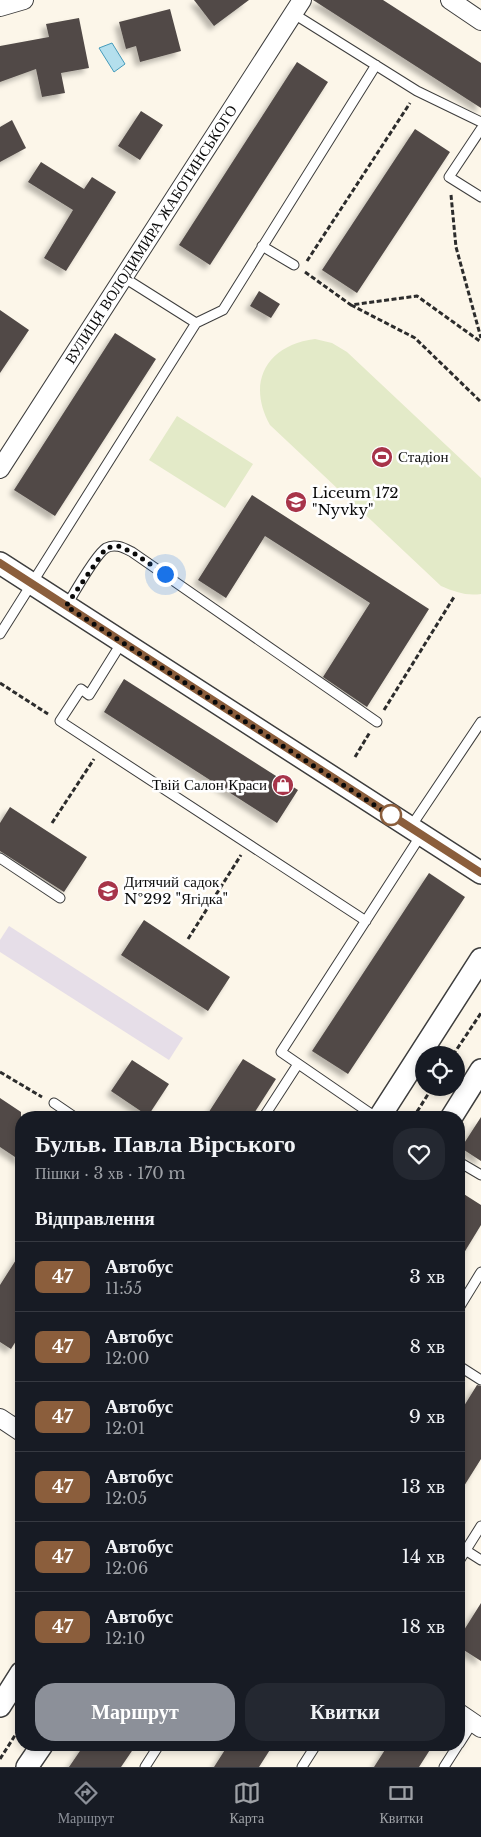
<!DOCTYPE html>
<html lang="uk">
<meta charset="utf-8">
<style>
:root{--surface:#171b24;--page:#242831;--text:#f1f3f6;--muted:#9ea1a6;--line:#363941;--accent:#8c9099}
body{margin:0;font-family:"Libre Baskerville",serif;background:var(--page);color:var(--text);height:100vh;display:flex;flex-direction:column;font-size:19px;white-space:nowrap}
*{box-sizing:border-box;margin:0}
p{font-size:16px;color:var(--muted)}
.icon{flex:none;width:28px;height:28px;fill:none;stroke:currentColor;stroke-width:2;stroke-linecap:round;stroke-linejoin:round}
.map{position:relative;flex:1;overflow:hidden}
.sheet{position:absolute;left:15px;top:1111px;width:450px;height:640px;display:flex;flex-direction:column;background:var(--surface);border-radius:20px;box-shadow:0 2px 8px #0003}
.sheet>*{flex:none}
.badge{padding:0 10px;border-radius:8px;font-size:18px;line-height:32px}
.tools{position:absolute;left:415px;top:1046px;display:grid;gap:10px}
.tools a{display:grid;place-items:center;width:50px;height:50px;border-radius:50%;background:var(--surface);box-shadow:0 2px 8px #0003;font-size:25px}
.you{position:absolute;width:25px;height:25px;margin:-12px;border:4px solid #fff;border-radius:50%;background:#1a73e8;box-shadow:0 0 0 8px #1a73e833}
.map>.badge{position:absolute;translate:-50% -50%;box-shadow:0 0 0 2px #fff}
h2{padding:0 20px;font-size:19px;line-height:45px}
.round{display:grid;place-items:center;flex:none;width:52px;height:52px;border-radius:20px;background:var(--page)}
.headline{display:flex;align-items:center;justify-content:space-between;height:85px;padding:0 20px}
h1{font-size:24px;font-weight:800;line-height:38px}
.primary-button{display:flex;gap:10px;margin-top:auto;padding:10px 20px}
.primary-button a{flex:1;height:58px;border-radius:20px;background:var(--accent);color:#fff;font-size:20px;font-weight:800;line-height:58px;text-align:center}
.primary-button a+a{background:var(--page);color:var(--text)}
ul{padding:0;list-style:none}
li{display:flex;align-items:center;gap:15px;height:70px;padding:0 20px;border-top:1px solid var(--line)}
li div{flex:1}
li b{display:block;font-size:19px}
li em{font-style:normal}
li .badge{min-width:55px;font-weight:700;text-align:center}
.menu{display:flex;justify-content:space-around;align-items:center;height:70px;border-top:1px solid var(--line);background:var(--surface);font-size:14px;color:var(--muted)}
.menu a{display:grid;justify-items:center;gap:2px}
.menu .current{color:var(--accent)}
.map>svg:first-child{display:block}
.industrial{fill:#e6dee8}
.pitch{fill:#e3eac8}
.water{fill:#b4dfed;stroke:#459bbb}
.building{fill:#514a47;filter:url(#shadow)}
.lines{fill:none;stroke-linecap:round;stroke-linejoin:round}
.service-casing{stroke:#3d3d3d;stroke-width:11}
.minor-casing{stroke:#3d3d3d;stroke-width:20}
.tertiary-casing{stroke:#3d3d3d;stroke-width:24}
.path{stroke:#2c2c2c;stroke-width:3;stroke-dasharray:5 2.5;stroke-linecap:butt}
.service{stroke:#fff;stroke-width:9}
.minor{stroke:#fff;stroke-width:18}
.tertiary{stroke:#fff;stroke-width:21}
.line-casing{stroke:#fff;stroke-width:11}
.line{stroke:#8b5e3c;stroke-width:8}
.walk{stroke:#0a0a0a;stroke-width:5;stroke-dasharray:0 9}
.stop-dot{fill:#fff;stroke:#8b5e3c;stroke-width:2.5}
.labels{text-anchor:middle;stroke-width:5;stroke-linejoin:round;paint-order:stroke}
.street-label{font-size:15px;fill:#0a0a0a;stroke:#fff}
.poi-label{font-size:15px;fill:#0a0a0a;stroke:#fff;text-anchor:start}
</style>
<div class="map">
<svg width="481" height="1767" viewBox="0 0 481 1767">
<defs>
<filter id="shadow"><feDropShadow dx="-4.5" dy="4.5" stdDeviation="2.5" flood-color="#0004"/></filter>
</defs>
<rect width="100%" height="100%" fill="#fcf6e9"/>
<path class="industrial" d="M9,926L183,1038L169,1060L0,952V940Z"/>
<path class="pitch" d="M315,339L332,343L347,352L481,478V594C466,596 455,592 441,586L270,425C246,382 267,345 315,339Z
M177,416L253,464L225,508L149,460Z"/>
<path class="water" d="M112,43L125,64L114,72L99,48Z"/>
<path class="building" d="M194,0H249L214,26Z
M313,0H383L481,63V108Z
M170,9L181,51L140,62L136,46L126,49L119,22Z
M79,18L89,68L61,73L65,93L42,97L36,69L0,82V46L49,37L46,24Z
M297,62L328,82L210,265L179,245Z
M141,111L163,125L140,160L118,146Z
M12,120L26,148L0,162V127Z
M415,129L450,152L357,293L322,270Z
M41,162L84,189L92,177L116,192L66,271L44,258L73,210L28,182Z
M259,291L280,304L271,318L250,306Z
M0,310L29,330L0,373Z
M115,333L156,359L55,516L14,490Z
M252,495L429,609L367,707L323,677L370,603L265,536L226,598L198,580Z
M124,679L298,790L277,823L104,712Z
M10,807L87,857L64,892L0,851V823Z
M429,873L465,897L348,1074L312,1051Z
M144,920L230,977L208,1011L121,955Z
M243,1059L276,1079L251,1118H205Z
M132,1060L169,1084L148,1116L111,1091Z
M0,1098L21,1112V1161L0,1147Z
M481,1117V1161L461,1148Z
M459,1191L481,1205V1225L459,1261Z
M21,1252V1333L11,1349L0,1342V1285Z
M477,1385L481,1386V1459L459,1494V1414Z
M481,1603V1661L459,1647V1638Z
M84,1745H136L121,1767H69Z
M228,1745H273L259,1767H214Z
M388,1745H433L419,1767H374Z"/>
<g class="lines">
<g class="service-casing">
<path id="service" d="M294,14L417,91L481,122
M481,129L449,177L481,197
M262,246L294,265
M123,277L196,323
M67,605C74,593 96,554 106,548C115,543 124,548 132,552L377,722
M0,634L196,323L223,310L376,65
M122,642L89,695L81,689L60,721L366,921
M410,828L481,722
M0,858L60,898
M54,1103L76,1118
M263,1118L298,1064
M377,1118L281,1052L421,835
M459,1162L481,1175
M459,1308L481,1272
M459,1366L481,1380
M14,1427L21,1416
M459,1546L481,1560
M459,1561L481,1526
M459,1744L473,1722
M145,1767L159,1745
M302,1767L316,1745
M444,1767L458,1745"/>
</g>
<g class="minor-casing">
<g id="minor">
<path d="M450,0L481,21"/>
<path d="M0,7L24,0"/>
<path id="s1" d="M0,469L302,0"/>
<path d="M0,1418L21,1432"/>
<path d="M459,1713L481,1728"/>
</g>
</g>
<g class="tertiary-casing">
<path id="tertiary" d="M0,563L481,873
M379,1118L481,959
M451,1118L481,1070
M0,1706L21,1673
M27,1767L42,1745"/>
</g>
<path class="path" d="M451,195L456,247L481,338
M307,261L410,103
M305,272L351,305L417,296L481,342
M351,305L415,338L481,402
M0,683L48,714
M384,710L454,597
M355,757L370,732
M52,823L94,759
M188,939L241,855
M453,1055L481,1013
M0,1072L42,1097
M413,1118L432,1088
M0,1759L21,1726"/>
<use href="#service" class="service"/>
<use href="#minor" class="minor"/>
<use href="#tertiary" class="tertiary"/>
</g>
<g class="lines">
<g class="line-casing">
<path id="line" d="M0,563L481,873"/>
</g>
<use href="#line" class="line"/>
<path class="walk" d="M165,574L132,552L118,546L106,548L66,606L396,819L391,815"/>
</g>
<defs>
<g id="stadium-disc" transform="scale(1.125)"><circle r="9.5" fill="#a73449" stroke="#fff"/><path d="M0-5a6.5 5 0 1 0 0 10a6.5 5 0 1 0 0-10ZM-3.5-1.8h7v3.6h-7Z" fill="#fff"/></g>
<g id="school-disc" transform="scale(1.125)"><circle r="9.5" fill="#a73449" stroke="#fff"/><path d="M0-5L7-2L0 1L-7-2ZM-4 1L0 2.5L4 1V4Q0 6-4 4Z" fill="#fff"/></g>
<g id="shop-disc" transform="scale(1.125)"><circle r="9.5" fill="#a73449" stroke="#fff"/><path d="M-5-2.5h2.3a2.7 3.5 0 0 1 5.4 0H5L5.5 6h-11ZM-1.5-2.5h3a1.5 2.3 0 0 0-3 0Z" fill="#fff"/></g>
</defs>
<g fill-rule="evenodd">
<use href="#stadium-disc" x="382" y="457"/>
<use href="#school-disc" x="296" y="502"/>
<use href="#shop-disc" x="283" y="785"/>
<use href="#school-disc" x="108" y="891"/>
</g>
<circle class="stop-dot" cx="391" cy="815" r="10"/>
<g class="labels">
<g class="street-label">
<text dy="5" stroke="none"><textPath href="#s1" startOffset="279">ВУЛИЦЯ ВОЛОДИМИРА ЖАБОТИНСЬКОГО</textPath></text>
</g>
<g class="poi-label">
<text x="398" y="462">Стадіон</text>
<text x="312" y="498">Liceum 172<tspan x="312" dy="17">"Nyvky"</tspan></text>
<text x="267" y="790" text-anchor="end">Твій Салон Краси</text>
<text x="124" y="887">Дитячий садок<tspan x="124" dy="17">№292 "Ягідка"</tspan></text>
</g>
</g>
</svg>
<div class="tools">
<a><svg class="icon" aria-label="locate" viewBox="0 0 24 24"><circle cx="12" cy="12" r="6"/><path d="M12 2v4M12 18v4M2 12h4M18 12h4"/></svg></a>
</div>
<div class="you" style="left:165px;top:574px"></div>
<section class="sheet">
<div class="headline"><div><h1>Бульв. Павла Вірського</h1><p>Пішки · 3 хв · 170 m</p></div><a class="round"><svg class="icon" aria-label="heart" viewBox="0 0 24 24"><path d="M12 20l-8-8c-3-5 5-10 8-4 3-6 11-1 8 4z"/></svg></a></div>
<h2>Відправлення</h2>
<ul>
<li><span class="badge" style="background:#8b5e3c;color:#fff">47</span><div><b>Автобус</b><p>11:55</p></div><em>3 хв</em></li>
<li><span class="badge" style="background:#8b5e3c;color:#fff">47</span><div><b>Автобус</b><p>12:00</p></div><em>8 хв</em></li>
<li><span class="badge" style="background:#8b5e3c;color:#fff">47</span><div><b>Автобус</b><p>12:01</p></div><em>9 хв</em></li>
<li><span class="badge" style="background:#8b5e3c;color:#fff">47</span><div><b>Автобус</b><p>12:05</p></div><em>13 хв</em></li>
<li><span class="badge" style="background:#8b5e3c;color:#fff">47</span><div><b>Автобус</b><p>12:06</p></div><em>14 хв</em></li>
<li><span class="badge" style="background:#8b5e3c;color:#fff">47</span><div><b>Автобус</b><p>12:10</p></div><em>18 хв</em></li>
</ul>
<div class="primary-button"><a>Маршрут</a><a>Квитки</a></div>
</section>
</div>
<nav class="menu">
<a class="current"><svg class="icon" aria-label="directions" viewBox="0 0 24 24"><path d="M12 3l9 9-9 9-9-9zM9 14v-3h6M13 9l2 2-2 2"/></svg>Маршрут</a>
<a><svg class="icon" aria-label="map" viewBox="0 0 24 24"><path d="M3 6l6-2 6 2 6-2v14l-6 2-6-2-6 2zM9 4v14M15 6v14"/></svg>Карта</a>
<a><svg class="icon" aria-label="tickets" viewBox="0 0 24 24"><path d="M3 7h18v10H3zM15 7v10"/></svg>Квитки</a>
</nav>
